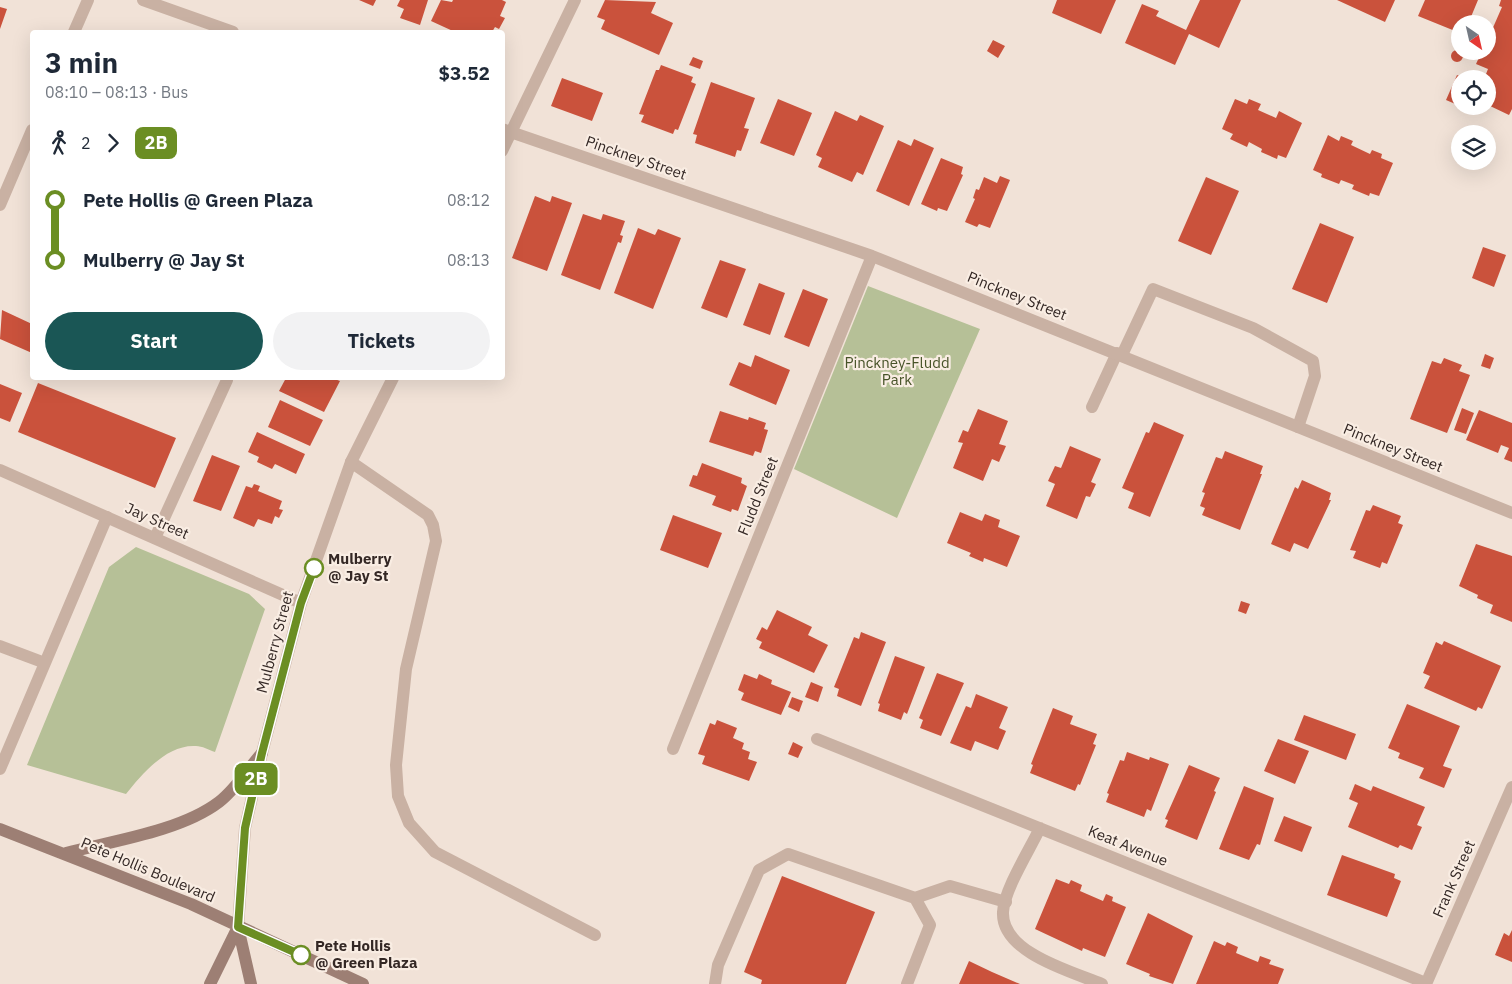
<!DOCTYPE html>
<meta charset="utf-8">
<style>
:root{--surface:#fff;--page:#f2f2f3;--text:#1f2937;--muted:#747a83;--accent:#1a5655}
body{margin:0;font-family:"IBM Plex Sans",sans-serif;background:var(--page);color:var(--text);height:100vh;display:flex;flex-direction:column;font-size:19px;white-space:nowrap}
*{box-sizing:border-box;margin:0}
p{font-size:16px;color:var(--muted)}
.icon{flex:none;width:28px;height:28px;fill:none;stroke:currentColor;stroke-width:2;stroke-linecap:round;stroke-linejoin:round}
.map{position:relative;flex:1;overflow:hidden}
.side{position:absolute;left:30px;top:30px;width:475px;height:350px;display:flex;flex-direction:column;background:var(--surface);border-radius:5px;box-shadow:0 5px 20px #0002}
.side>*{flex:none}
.badge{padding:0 10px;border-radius:8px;font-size:18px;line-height:32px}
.needle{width:32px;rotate:146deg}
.controls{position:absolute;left:1451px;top:15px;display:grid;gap:10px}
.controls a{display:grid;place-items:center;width:45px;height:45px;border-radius:50%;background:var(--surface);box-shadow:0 5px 20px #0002;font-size:25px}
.map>.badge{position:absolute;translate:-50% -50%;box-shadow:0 0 0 2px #fff}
.legs{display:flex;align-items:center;gap:8px;height:55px;padding:0 15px;font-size:16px}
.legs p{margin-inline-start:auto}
.overview{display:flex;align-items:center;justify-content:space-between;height:85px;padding:0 15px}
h1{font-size:28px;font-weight:800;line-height:38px}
.button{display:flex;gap:10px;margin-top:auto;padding:10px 15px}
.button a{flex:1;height:58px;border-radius:30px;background:var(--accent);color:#fff;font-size:20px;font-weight:800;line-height:58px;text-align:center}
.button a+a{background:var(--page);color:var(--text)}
ul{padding:0 15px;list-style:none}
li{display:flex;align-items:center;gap:18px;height:60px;font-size:19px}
li i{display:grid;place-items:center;width:8px;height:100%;margin:0 6px;background:currentColor}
li i::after{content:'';width:12px;height:12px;margin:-6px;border:4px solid;border-radius:50%;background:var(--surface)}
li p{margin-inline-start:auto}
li:first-child i{background:linear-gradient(#0000 50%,currentColor 0)}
li:last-child i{background:linear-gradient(currentColor 50%,#0000 0)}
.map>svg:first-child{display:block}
.green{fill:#b6c097}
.building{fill:#ca523c}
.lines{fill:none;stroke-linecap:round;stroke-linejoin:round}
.service{stroke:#c9b1a3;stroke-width:12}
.minor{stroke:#c9b1a3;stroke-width:12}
.secondary{stroke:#9d7f74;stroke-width:12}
.line-1-casing{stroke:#fff;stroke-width:11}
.line-1{stroke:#6b8e23;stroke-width:8}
.stop-1-dot{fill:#fff;stroke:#6b8e23;stroke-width:2.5}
.labels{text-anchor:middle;stroke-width:4.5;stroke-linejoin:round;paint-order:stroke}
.street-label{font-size:15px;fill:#342825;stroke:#f9ede3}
.park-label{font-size:15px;fill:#475328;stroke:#f9ede3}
.stop-label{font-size:15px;font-weight:bold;fill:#342825;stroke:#f9ede3;text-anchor:start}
</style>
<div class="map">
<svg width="1512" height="984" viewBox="0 0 1512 984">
<rect width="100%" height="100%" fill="#f1e2d7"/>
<path class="green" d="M868,286L980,329L897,518L794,469Z
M136,547L249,594L265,609L215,752C209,750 202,746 196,746C167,744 142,774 126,794L27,765L109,567Z"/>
<path class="building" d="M359,0H376L373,6Z
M400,0H428L420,25L400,18L404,9L397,6Z
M441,0L452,2L453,0H502L506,2L500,16L505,18L499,29L495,27L492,32H455L431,21Z
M605,0L656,2L651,13L673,23L659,55L601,29L605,20L597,17Z
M1057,0H1116L1101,34L1052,13Z
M1200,0H1241L1219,48L1189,34L1175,65L1125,43L1142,4L1159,11L1156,16L1186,30Z
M1337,0H1395L1385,22Z
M1425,0H1478L1468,24H1460V33L1418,16Z
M1501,0H1512V109L1509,115L1488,105V79H1484L1488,69L1476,64L1482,51H1488V39L1502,7L1499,6Z
M0,7L7,9L0,29Z
M993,40L1005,46L998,58L987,51Z
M1451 56a6 6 0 1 1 12 0a6 6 0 1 1-12 0Z
M693,57L703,61L700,69L689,65Z
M661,65L693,77L691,82L696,84L678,130L675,129L673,134L641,122L644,115L639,114L656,70H659Z
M1457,75L1466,79H1460V106L1446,100Z
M562,78L603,93L592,121L551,106Z
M711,82L755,98L744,128L749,129L741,151L737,150L735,157L695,143L697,135L693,134Z
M778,99L812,113L794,156L760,143Z
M1235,99L1247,104L1249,99L1261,104L1258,110L1276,118L1279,111L1302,123L1286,158L1278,155L1277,159L1261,152L1262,149L1249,142L1247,147L1230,139L1233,134L1222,129Z
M835,111L857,121L860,115L884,126L863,175L857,172L852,182L818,167L822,158L816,155Z
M1328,135L1339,141L1341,136L1353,141L1351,145L1370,154L1372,150L1382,154L1381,158L1393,163L1379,196L1370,193L1369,196L1352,189L1354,185L1341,180L1339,184L1321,177L1322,174L1313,170Z
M914,139L934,148L909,206L876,191L898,140L911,146Z
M941,158L963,167L961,174L963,175L947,211L938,208L937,211L921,204Z
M1000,176L1010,180L990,228L979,224L977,227L965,222L975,199L973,198L976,189L979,190L984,177L997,183Z
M1206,177L1239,191L1211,255L1178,241Z
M535,196L550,202L552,196L572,203L547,271L512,258Z
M583,214L601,220L603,214L625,221L620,235L623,236L621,243L618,242L600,290L561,275Z
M1320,223L1354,237L1327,303L1292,289Z
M638,228L655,235L658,229L681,238L653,309L614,293Z
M1483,247L1506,255L1494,287L1472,278Z
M720,260L746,269L727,318L701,308Z
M759,283L785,293L770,335L743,325Z
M803,289L828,299L809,347L784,337Z
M2,310L32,324V353L0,339Z
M1485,354L1494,358L1490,369L1481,366Z
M755,355L790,370L776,405L729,385L739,362L751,367Z
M1444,358L1462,365L1459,371L1470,375L1447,433L1410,419L1432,361L1441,364Z
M286,378H332L340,381L324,412L279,391Z
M38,383L176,438L155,488L18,432Z
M0,384L22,393L10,422L0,418Z
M280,400L323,420L310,446L268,427Z
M1462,408L1474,413L1466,434L1454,430Z
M978,409L1008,421L999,444L1006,446L999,462L992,459L983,481L953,468L963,443L958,442L963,430L968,432Z
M1479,410L1512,423V462L1504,459L1509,448L1501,445L1498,453L1466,440Z
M720,411L748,420L749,417L766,423L764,429L768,430L761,453L755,451L753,456L709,442Z
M1154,422L1184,435L1150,517L1128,508L1134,493L1122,488L1146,432L1149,433Z
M257,432L305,454L296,474L275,464L272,469L257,462L259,457L248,452Z
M1070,446L1101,459L1091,482L1096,484L1090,497L1086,496L1077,519L1046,506L1055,484L1048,481L1055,466L1061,468Z
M1225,451L1263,466L1260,474H1262L1240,530L1202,515L1205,508L1200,506L1205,493L1202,492L1216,457L1222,459Z
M212,455L240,466L221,511L193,501Z
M702,463L742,478L741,483L747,486L738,511L732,509L731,512L712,505L716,496L689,486L693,475L697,476Z
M1302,480L1331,493L1329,500H1331L1308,549L1294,543L1290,552L1271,544L1295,487L1298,489Z
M254,484L260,486L258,491L282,501L279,509L283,510L279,518L275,516L272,524L258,519L254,527L233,518L246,486L252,488Z
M1373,505L1401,516L1398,523L1403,525L1387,564L1382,562L1380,568L1353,558L1356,551L1350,550L1366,510L1370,511Z
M960,512L982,521L985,514L1000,520L998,527L1020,536L1007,567L984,558L983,562L969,556L971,553L947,543Z
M673,515L722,533L708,568L660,550Z
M1476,544L1512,556V622L1490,613L1493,605L1477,598L1478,595L1459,586Z
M1241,601L1250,604L1246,614L1238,611Z
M777,610L812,627L808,635L828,645L814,673L759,648L762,642L756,639L762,627L767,630Z
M861,632L886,642L861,706L837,696L839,689L834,687L854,637L859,639Z
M1444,641L1501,666L1482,709L1478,707L1476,711L1424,688L1430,676L1423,673L1436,642L1442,645Z
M895,656L925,667L907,714L904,712L901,720L878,711L880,704L878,703Z
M937,673L964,683L941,736L920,728L923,720L919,718Z
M744,674L757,679L759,674L772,680L771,684L791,692L781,715L741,700L744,693L738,690Z
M811,682L823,687L818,702L805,697Z
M976,694L1008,707L999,728L1006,731L998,750L975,741L971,751L950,743L966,706L971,708Z
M792,697L803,701L799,712L788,707Z
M1407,704L1460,726L1443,766L1452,769L1444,788L1419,778L1424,768L1398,758L1400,753L1388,748Z
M1053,708L1073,716L1070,724L1097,734L1093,744L1096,745L1080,785L1078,784L1075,791L1030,773L1033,765L1031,764Z
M1304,715L1356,734L1346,760L1294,740Z
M717,720L737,728L733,738L744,743L742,749L750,752L748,759L757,762L749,781L702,764L705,756L698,754L710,723L715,725Z
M1278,739L1309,751L1295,784L1264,771Z
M793,742L803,747L798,758L788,754Z
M1127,752L1149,760L1150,757L1169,764L1151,811L1147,809L1144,817L1106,802L1109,794L1107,793L1120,760L1124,761Z
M1189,765L1220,778L1214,791L1216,792L1197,840L1165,827L1168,820L1165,819Z
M1355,784L1371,791L1373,786L1425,807L1417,825L1422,827L1412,850L1400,845L1398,848L1348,827L1358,803L1349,799Z
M1244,786L1274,798L1260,845L1257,844L1249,860L1219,849Z
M1284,816L1312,827L1302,852L1274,841Z
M1342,855L1395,874L1394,878L1401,881L1387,917L1327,895Z
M782,876L875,912L846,984H761L762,980L744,972Z
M1056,879L1069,884L1071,880L1082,885L1080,891L1103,901L1106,894L1113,897L1112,901L1126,907L1105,957L1083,948L1082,951L1035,929Z
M1148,913L1193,936L1173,984L1149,976L1150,974L1126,964Z
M1512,930V962L1495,955L1504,933L1509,936Z
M1214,941L1225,946L1227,942L1238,947L1236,953L1258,962L1260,956L1271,960L1269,964L1284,969L1278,984H1196Z
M969,961L992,972L1020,984H959Z"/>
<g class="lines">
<path class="service" d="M1122,355L1153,289L1253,328L1313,361L1315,376L1298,427
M1092,407L1117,353
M351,462L428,515L433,525L436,541L406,669L396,765L398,796L409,823L435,852L595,935
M155,538L227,380
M0,646L45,663
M0,769L107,517
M915,898L950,886L1006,902
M715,984L718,965L759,870L788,854L915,898L930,925L907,984"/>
<path class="minor" d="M143,0L233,32
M74,32L88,0
M502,129L872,256L1512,513
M502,151L575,0
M0,205L32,130
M0,470L301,603
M817,739L1426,983
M673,749L872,256
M1040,828C1030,849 1004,890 1003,912C1001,953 1073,972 1102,984
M238,927L245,828L262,753L301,603L351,462L393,378
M1426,984L1512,787"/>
<path class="secondary" d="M0,829L191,904L363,984
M66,853C113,841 181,831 219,802C235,790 248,769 262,753
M238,927L251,984
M210,984L238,927"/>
</g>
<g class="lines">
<g class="line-1-casing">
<path id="line-1" d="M301,955L238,927L245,828L262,753L301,603L314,568"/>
</g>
<use href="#line-1" class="line-1"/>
</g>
<g class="stop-1-dot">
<circle cx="314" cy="568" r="9"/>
<circle cx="301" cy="955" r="9"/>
</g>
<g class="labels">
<g class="street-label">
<text transform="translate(636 158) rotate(19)" y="5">Pinckney Street</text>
<text transform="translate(1017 296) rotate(22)" y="5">Pinckney Street</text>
<text transform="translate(1393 448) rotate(22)" y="5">Pinckney Street</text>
<text transform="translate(758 496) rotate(-68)" y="5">Fludd Street</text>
<text transform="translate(157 521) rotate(24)" y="5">Jay Street</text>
<text transform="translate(275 642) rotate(-75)" y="5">Mulberry Street</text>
<text transform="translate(1128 846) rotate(22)" y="5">Keat Avenue</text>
<text transform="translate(148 870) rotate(23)" y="5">Pete Hollis Boulevard</text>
<text transform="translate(1454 879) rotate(-66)" y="5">Frank Street</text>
</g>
<g class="park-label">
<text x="897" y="368">Pinckney-Fludd<tspan x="897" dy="17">Park</tspan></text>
</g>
<g class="stop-label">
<text x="328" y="564">Mulberry<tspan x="328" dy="17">@ Jay St</tspan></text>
<text x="315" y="951">Pete Hollis<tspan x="315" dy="17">@ Green Plaza</tspan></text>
</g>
</g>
</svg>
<div class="controls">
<a><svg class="needle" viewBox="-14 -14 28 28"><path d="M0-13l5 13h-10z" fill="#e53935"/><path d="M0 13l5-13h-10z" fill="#747a83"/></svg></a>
<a><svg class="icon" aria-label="locate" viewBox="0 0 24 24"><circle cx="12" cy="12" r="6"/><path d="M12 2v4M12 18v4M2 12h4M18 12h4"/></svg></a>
<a><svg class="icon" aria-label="layers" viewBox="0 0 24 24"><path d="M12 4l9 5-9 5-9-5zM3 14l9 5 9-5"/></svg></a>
</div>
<b class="badge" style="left:256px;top:779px;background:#6b8e23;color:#fff">2B</b>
<section class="side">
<div class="overview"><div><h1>3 min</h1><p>08:10 – 08:13 · Bus</p></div><b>$3.52</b></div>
<div class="legs"><svg class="icon" aria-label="walk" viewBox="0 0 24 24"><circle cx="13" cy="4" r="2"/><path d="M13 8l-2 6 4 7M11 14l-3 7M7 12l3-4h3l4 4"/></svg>2<svg class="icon" aria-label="forward" viewBox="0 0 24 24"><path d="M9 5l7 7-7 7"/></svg><b class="badge" style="background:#6b8e23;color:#fff">2B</b></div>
<ul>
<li><i style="color:#6b8e23"></i><b>Pete Hollis @ Green Plaza</b><p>08:12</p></li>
<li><i style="color:#6b8e23"></i><b>Mulberry @ Jay St</b><p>08:13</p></li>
</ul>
<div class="button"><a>Start</a><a>Tickets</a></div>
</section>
</div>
